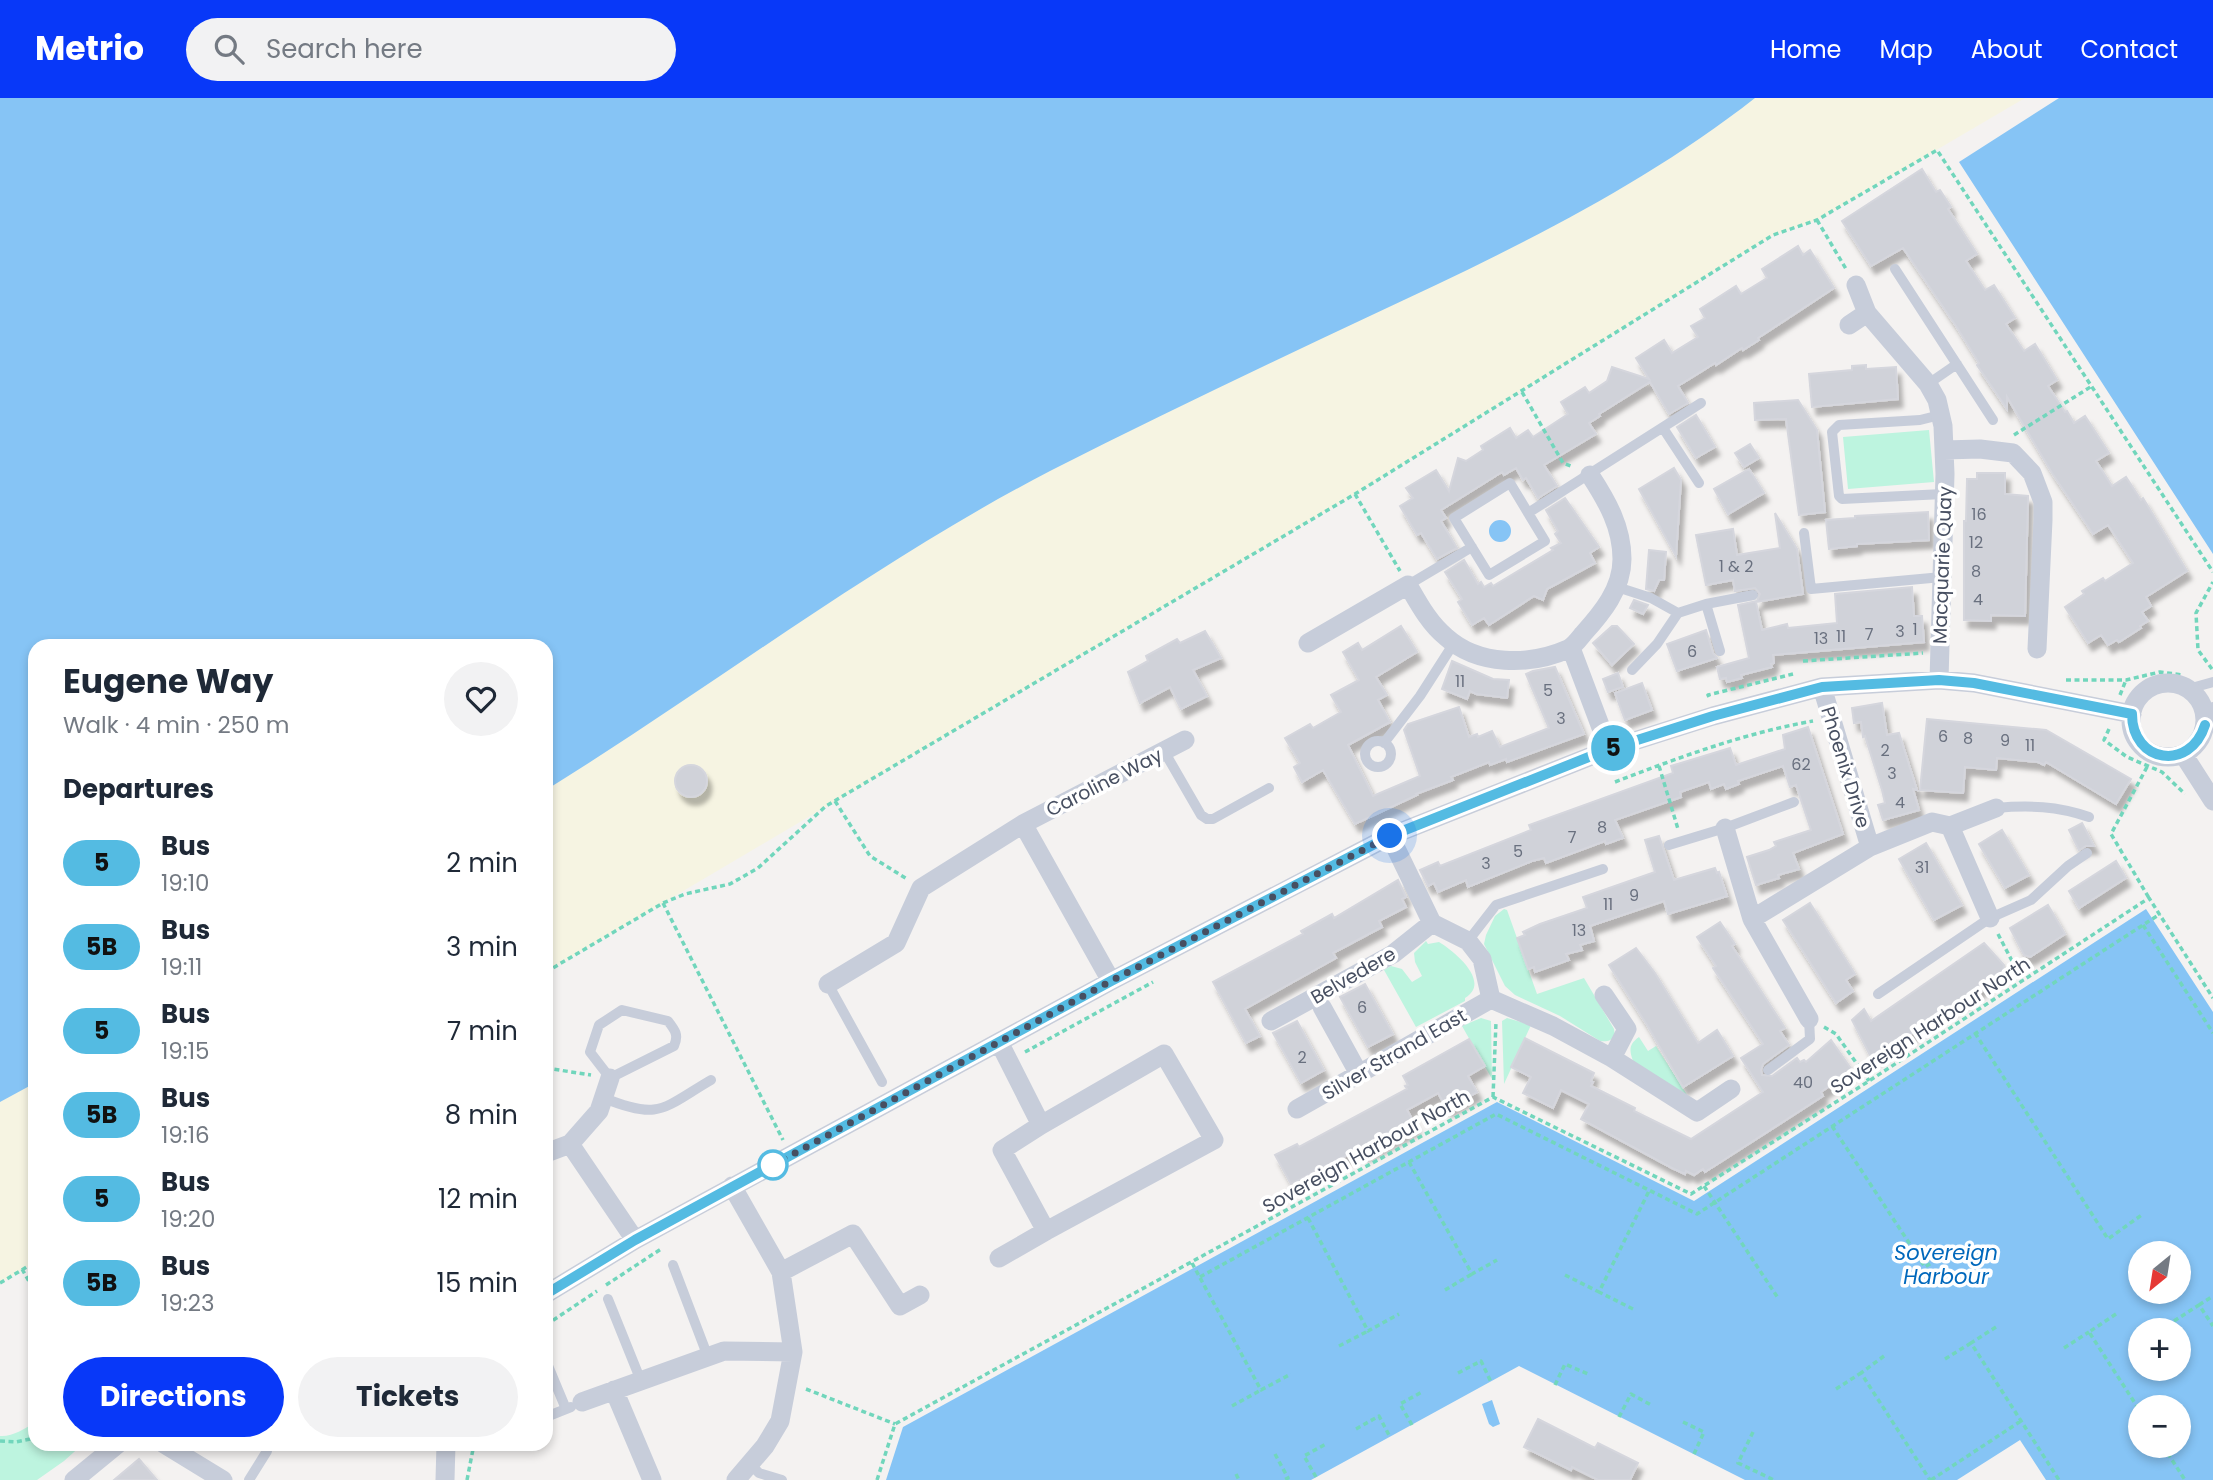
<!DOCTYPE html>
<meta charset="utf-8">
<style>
:root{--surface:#fff;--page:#f2f2f3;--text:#1f2937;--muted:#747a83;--accent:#0838f8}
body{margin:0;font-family:Poppins,sans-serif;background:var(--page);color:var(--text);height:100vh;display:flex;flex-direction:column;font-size:26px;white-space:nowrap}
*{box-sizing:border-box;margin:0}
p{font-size:23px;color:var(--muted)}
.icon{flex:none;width:38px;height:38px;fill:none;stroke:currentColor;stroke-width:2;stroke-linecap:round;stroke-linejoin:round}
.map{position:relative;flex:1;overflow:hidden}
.drawer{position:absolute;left:28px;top:541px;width:525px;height:812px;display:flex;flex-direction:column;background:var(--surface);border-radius:21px;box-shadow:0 4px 10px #0003}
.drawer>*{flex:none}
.badge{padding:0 14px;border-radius:23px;font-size:24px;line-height:46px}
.needle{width:46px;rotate:210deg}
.fabs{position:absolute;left:2128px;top:1143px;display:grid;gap:14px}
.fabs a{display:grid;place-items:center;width:63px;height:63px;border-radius:50%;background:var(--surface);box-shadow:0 4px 10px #0003;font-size:35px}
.you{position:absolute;width:35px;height:35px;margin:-18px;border:5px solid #fff;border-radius:50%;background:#1a73e8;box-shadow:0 0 0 10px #1a73e833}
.map>.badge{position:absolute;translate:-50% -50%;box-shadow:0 0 0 4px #fff}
h2{padding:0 35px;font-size:26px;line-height:63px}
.round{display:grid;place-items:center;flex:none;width:74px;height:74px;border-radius:37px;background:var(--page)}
.summary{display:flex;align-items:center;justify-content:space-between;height:119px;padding:0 35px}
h1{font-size:33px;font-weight:700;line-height:52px}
.action{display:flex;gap:14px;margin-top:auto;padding:14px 35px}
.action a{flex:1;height:80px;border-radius:42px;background:var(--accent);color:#fff;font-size:28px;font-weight:700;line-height:80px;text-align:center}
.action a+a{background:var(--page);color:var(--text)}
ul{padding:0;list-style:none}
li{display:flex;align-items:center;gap:21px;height:84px;padding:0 35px}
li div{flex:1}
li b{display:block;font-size:26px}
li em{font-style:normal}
li .badge{min-width:77px;font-weight:700;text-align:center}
header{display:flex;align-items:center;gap:42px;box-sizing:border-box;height:98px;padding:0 35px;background:var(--accent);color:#fff}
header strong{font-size:33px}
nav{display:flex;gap:38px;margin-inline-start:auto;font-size:24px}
.search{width:490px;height:63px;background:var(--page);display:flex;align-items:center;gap:18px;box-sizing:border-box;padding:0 24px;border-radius:38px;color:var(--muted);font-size:26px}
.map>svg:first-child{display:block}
.green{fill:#bdf4df}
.sand{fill:#f6f4e2}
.water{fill:#86c4f5;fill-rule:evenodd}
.building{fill:#d0d2d9;stroke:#d5d6dd;stroke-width:2;filter:url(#shadow)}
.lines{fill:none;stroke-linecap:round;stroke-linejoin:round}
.path{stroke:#71d6bc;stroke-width:3.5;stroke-dasharray:5 3.5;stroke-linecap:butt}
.lane{stroke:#c7cdda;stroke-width:10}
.street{stroke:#c7cdda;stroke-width:19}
.line-casing{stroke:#fff;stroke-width:16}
.line{stroke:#54bbe2;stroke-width:10}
.walk{stroke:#474f61;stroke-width:7;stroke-dasharray:0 12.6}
.stop-dot{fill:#fff;stroke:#54bbe2;stroke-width:3.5}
.labels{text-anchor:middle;stroke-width:7;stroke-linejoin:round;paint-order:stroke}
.number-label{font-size:16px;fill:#69707f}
.street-label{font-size:19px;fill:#474f61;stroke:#fff}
.water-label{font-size:21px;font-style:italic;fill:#0068bc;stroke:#fff}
</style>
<header>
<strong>Metrio</strong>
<div class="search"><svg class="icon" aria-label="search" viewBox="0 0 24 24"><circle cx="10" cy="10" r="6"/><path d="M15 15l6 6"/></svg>Search here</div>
<nav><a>Home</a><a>Map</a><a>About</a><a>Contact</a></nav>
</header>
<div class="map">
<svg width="2213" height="1382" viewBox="0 0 2213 1382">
<defs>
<filter id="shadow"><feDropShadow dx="4.5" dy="8" stdDeviation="2" flood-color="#0004"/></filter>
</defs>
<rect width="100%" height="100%" fill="#f4f2f1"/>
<path class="green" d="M1929,332L1934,384L1848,391L1843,339Z
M1504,811L1507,812L1537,896L1584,880L1614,931L1615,938C1610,943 1607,944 1600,943L1560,918L1515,897L1505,888L1484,846L1486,837L1495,818Z
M1426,843L1428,846L1439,844C1454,853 1492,884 1465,900V903L1416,929L1384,872L1391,868L1402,871L1412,884L1422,878L1415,864L1414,855Z
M1481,920L1491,923L1492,981L1462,928Z
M1507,920L1531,927L1504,986L1502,923Z
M1639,939L1648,953L1656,948L1691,1003L1633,963C1629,952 1629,946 1639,939Z
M35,1324V1346H83L64,1363L37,1382H0V1338C12,1339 25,1331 35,1324Z"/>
<path class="sand" d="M1543,0H2025L1817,122L1773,137L1355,396L546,874V548H355Z
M35,759V1164L0,1185V782Z"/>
<path class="water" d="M0,0H1755C1639,91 1505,155 1372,217C1264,268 1156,319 1050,373C873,465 715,587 546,692V548H35V985L0,1004Z
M2059,0H2213V456L1959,64Z
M1489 433a11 11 0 1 1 22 0a11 11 0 1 1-22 0Z
M2146,811L2213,914V1382H2046L2020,1342L1957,1382H1745L1519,1268L1311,1382H886L903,1329L1497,1004L1694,1103ZM2140,1155H2179V1194H2140ZM2179,1232V1270H2140V1232ZM2179,1309V1348H2140V1309Z
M1492,1302L1500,1326L1493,1329L1489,1326L1482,1306Z"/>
<path class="building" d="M1922,71L1936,94L1940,92L1951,109L1948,111L1977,156L1966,163L1985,192L1994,187L2015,220L2006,226L2024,253L2035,246L2057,282L2048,288L2065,314L2067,313L2074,325L2085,318L2109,355L2096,363L2112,388L2126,379L2141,402L2143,400L2187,473L2146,499L2151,508L2142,514L2148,523L2140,528L2141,530L2119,544L2117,542L2108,547L2101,537L2088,545L2065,509L2084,496L2082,493L2103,480L2105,483L2133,465L2108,427L2093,436L2052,375L2007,299V311L1977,267L1979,265L1956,228L1903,150L1871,168L1842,123Z
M1798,148L1803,157L1810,152L1834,190L1758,240L1759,242L1743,252L1742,250L1716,267L1715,265L1678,288L1688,305L1669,316L1650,284L1599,316L1600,318L1589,325L1596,336L1544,367L1557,388L1538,400L1526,380L1523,382L1516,370L1504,377L1502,374L1441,412L1446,420L1441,423L1457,450L1437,461L1421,435L1417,437L1400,408L1413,400L1406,390L1436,372L1449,393L1458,360L1466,363L1483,352L1481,348L1510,330L1516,340L1528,332L1533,339L1568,316L1561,304L1585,289L1589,295L1607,283L1612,269L1649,281L1636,260L1664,242L1672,255L1698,239L1691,228L1705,220L1700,211L1736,188L1741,196L1767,180L1762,171Z
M1866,267V271L1896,269L1898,301L1812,309L1809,276L1852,272V268Z
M1798,302L1817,332L1825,414L1799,417L1786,321L1755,322L1754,305Z
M1696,317L1715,349L1696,360L1677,329Z
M1750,346L1759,360L1744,369L1735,355Z
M1674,370L1681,382L1676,458L1639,391Z
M1749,371L1764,395L1728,416L1714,391Z
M1977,375H2005V396L2028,398V400L2025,518L1991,517V523L1964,522V423H1966L1967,381H1977Z
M1565,400L1599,449L1590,455L1595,465L1547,491L1543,502L1534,498L1489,527L1484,520L1472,527L1458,504L1462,501L1445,474L1464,462L1478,486L1481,484L1484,489L1491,485L1493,488L1553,452L1551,450L1561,445L1555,436L1558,433L1546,412Z
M1928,414L1929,442L1857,446V448L1829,451L1826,422L1855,420V418Z
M1775,415L1797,451L1803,496L1756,504L1762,532L1787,526L1788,530L1837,525L1835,496L1912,489L1914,518H1922L1924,544L1773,557L1774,565L1771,566L1772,569L1741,577L1742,580L1727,584L1726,580L1720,581L1717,569L1749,560L1738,507L1757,503L1760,496L1755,490L1735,493L1733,482L1706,487L1696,437L1733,431L1737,457L1780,450Z
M1649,452L1666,454L1664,482H1659L1654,493L1646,491Z
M1634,502L1648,507L1643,516L1630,510Z
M1401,528L1417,554L1376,579L1387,597L1378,602L1390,624L1348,647L1373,698L1420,678L1404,632L1408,626L1459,609L1469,639L1477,636L1478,639L1492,633L1500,649L1549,630L1526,576L1533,573L1555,569L1584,636L1507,664L1506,661L1490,667L1489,664L1451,679L1453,682L1416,696L1417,697L1355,726L1323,672L1302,684L1294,669L1300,665L1285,640L1310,626L1313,630L1341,614L1331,597L1359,582L1343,554L1358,545L1362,552Z
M1612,528H1617L1634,546L1612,567L1593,545Z
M1706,532L1713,555L1717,560L1677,573L1667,546Z
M1205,533L1221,560L1193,572L1207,598L1181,611L1170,589L1140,605L1128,574L1148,563L1146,558L1177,541L1180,545Z
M1452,563L1493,581L1509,582L1507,600L1476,596L1470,593L1467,601L1442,591Z
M1618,575L1623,589L1608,594L1603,581Z
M1642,585L1652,612L1625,622L1615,595Z
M1882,605L1887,637L1899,635L1917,692L1913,691L1919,712L1883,722L1878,707L1885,705L1882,692L1865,638L1863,639L1861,624L1854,625L1852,610Z
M1927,621L2046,632L2131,681L2116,706L2046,664L2044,667L2038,664L1997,660L1996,672L1965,669L1963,695L1920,692Z
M1808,629L1843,736L1793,755L1799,771L1778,777L1779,780L1756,787L1747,759L1769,752L1776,748L1774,744L1811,732L1796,687L1790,689L1783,668L1738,683L1739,686L1726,691L1724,686L1711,691L1709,684L1680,694L1681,699L1615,722L1623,740L1606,746L1605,743L1546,765L1544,760L1532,763L1468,789L1466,782L1438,794L1434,785L1428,788L1420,772L1438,764L1440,768L1531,732L1529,727L1673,675L1671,668L1730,650L1736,667L1785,651L1783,637Z
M675 683a16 16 0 1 1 32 0a16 16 0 1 1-32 0Z
M2082,725L2094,748H2086L2079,752L2069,732Z
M2002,732L2029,777L2005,790L1979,746Z
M1659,738L1674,782L1715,770L1717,775L1719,774L1727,798L1668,816L1664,803L1590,828L1594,843L1580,847L1582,852L1566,856L1569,862L1535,874L1534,869L1528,871L1517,840L1525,837L1523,834L1540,826L1587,810L1583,799L1655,774L1645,742Z
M1926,745L1962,807L1934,822L1899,761Z
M2116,763L2126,780L2079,810L2069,793Z
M1398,782L1406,799L1402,801L1406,809L1379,823L1382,829L1333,855L1336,860L1245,911L1260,938L1246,945L1213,884L1303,836L1301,833L1332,816L1334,820Z
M1810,805L1855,876L1846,882L1853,893L1836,905L1783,822Z
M2048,807L2065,836L2030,859L2024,857L2010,830Z
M1720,824L1735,846L1732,848L1785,930L1780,933L1789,947L1763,966L1761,972L1762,977L1772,978L1797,960L1800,964L1804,962L1806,964L1831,942L1852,972L1821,994L1823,998L1705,1074L1703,1071L1694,1077L1686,1073L1685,1076L1672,1070L1581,1021L1589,1006L1561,992L1553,1010L1523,995L1531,979L1511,969L1525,940L1594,975L1591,983L1593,984L1591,988L1635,1010L1634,1013L1691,1041L1763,994L1741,960L1763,946L1713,870L1716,868L1697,839Z
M1984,845L2004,867L2003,876L1872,961L1852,922L1864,911L1871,923Z
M1636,850L1655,875L1698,945L1717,932L1733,958L1683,989L1647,927L1609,867Z
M1365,886L1393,936L1368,949L1340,899Z
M1297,923L1324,972L1301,985L1273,935Z
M1469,941L1485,968L1468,978L1477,994L1447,1011L1438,995L1407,1012L1416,1028L1364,1056L1361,1050L1291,1086L1275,1057L1297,1046L1299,1049L1407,991L1405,988L1408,987L1403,978Z
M1538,1321L1595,1350L1598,1345L1638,1365L1630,1382H1598L1572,1369L1571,1372L1524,1349Z
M139,1361L157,1382H114Z"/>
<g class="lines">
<path class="path" d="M1817,122L1846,171
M1522,294L1563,365L1573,369
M2014,337L2092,288
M1355,396L1400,473
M1803,563L1923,555
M2212,571L2198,552L2196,515L2213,484
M2066,582H2126L2160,574L2183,577
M2120,597L2126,582
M1709,599L1708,597L1793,576
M2109,631L2104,642L2127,659L2162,674L2185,696
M1659,668L1678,731
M2147,669L2111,736L2149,800
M1615,684C1680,659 1745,635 1813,623
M835,703L870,758L907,781
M663,805L783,1042
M2143,827L2213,935
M1998,836L2023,884
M546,874L663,805L685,796L730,786L758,770L826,708L1355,396L1773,137L1817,122L1937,52L2213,474
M1824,929L1836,936L1869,983
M1975,935L2108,1141L2143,1116
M1025,954L1153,884
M546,970L591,977
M1493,999L1496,924
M1832,1028L1925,1169L1954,1150
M1409,1064L1472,1176L1497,1162
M1704,1088L1778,1200
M1308,1120L1368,1233L1399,1216
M1192,1165L1261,1292L1291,1276
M22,1171L35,1194
M1565,1177L1599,1194
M1200,1179L1496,1016L1697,1116L2160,816
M0,1185L35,1164
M606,1187L661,1151
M1445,1192L1472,1176
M2199,1207L2213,1198
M1633,1211L1599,1194L1649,1093
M2116,1216L2089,1234L2140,1313
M2174,1223L2199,1207L2213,1228
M546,1227L597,1193
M1996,1229L1971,1245L2059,1382
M1339,1248L1368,1233
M2064,1250L2089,1234
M1884,1258L1861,1275L1930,1382
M1945,1261L1971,1245
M1458,1275L1481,1263L1491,1284
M1555,1287L1565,1266L1588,1276
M806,1291L895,1326
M1836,1291L1861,1275
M1232,1308L1261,1292
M1619,1319L1631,1296L1653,1308
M1683,1324L1704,1334L1694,1356
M1412,1327L1400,1306L1422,1294
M1356,1331L1379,1318L1390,1339
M1753,1334L1738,1365L1774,1382
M0,1343L16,1344L35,1340
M2163,1348L2185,1382
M1275,1356L1288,1380L1284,1382
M1236,1376L1239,1382
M1316,1379L1304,1358L1326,1346
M467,1382L474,1346
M877,1382L895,1326L1493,999L1691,1096L1869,983L2149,800L2213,900
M1931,1382L2021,1323"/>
<path class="lane" d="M1895,171L1993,322
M1928,286L1957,266
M1940,317L1920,322L1839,327L1832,334L1839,398L1842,401L1943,396
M1663,330L1699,385
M1510,385L1545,443L1489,477L1454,420Z
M1528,415L1701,305
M1804,435L1811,491L1942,479
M1408,487L1472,449
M1617,489L1651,500L1678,515L1706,506
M1720,553L1706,506L1753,497
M1632,572L1657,546L1678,515
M2188,591L2213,584
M2204,614L2213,609
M1365 656a13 13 0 1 1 26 0a13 13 0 1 1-26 0Z
M1384,645L1420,598L1454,545
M1164,653L1201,717L1207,721H1213L1269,690
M1996,710C2029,707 2057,708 2089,719
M1669,747L1725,730L1794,704
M1468,843L1496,807L1603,771
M828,886L882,984
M1878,896L1990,820L2031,802L2068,768L2087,755
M622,912L668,923C675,932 679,937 674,948L610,980L590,954L599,927Z
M1768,972L1810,941L1809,921
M604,1000C660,1023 663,1010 711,982
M673,1167L708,1259
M608,1201L641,1283
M546,1263L566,1311
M546,1319L571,1309
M750,1366L759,1375L782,1382
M249,1382L267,1353"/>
<path class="street" d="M1867,215L1928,286L1937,302L1943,328L1945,376L1939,582
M1849,227L1867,215L1856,187
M1944,352L1980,351L2013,355L2032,375L2043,404V422L2037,551
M1308,545L1408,487C1419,506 1429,525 1446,539C1478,568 1530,568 1568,551C1574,548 1579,541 1583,536C1602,515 1622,491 1622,461C1622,429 1607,403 1590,377
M1571,550L1609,651
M2131 622a37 37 0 1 1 74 0a37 37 0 1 1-74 0Z
M1822,589L1870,749
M2183,656L2213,703
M1023,726L1111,883
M1950,728L1996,710
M1725,730L1752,821
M1390,738L1432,825L1468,843L1482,861L1491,901
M828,886L896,845L921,790L1023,726L1185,642
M1604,897L1627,931L1612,960
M1491,901L1553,928L1612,960L1697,1014L1731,991
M1322,909L1359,976
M1809,921L1752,821L1870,749L1932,724L1950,728L1990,820
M1271,923L1393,856L1432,825
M999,944L1041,1027
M1297,1011L1491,901
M570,1046L635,1142
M546,1055L570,1046L599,1013L610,980
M732,1088L781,1174L793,1254L780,1323L765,1348L736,1382
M999,1160L1046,1133L1002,1052L1041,1027L1164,956L1214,1042L1046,1133
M781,1174L853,1136L900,1208L920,1197
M546,1196L635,1142L1111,883L1390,738L1609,651L1713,618L1822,589L1939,582L1974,585L2132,616
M614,1292L652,1382
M582,1304L724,1253L793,1254
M164,1346L223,1382
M74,1382L118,1346
M445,1382L446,1346"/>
</g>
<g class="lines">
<g class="line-casing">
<path id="line" d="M546,1196L635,1142L1111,883L1390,738L1609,651L1713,618L1822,589L1939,582L1974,585L2132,616C2132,665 2190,674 2205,627"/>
</g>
<use href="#line" class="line"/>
<path class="walk" d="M773,1067L1111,883L1390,738"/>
</g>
<circle class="stop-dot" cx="773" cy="1067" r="14"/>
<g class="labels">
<g class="number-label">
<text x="1979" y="422">16</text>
<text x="1976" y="450">12</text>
<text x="1736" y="474">1 &amp; 2</text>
<text x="1976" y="479">8</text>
<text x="1978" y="507">4</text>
<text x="1915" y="537">1</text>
<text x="1900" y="539">3</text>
<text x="1869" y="542">7</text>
<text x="1841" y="544">11</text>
<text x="1821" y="546">13</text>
<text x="1692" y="559">6</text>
<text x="1460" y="589">11</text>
<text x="1548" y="598">5</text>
<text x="1561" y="626">3</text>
<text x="1943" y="644">6</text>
<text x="1968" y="646">8</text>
<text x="2005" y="648">9</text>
<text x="2030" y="653">11</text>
<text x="1885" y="658">2</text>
<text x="1801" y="672">62</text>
<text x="1892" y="681">3</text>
<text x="1900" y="710">4</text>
<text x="1602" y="735">8</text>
<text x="1572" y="745">7</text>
<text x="1518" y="759">5</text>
<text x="1486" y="771">3</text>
<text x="1922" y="775">31</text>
<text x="1634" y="803">9</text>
<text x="1608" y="812">11</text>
<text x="1579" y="838">13</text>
<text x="1362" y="915">6</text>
<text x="1302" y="965">2</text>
<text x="1803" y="990">40</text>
</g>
<g class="street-label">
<text transform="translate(1942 467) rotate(-88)" y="7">Macquarie Quay</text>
<text transform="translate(1846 669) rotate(73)" y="7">Phoenix Drive</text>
<text transform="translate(1104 684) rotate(-27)" y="7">Caroline Way</text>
<text transform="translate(1353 877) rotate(-30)" y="7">Belvedere</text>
<text transform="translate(1930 927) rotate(-33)" y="7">Sovereign Harbour North</text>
<text transform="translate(1394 956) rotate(-30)" y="7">Silver Strand East</text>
<text transform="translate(1366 1053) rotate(-29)" y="7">Sovereign Harbour North</text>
</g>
<g class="water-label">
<text x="1946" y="1162">Sovereign<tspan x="1946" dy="24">Harbour</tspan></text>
</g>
</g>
</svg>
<div class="fabs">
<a><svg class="needle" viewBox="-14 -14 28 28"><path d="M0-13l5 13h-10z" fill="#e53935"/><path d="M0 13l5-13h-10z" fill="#747a83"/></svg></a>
<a>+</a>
<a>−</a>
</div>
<div class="you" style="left:1390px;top:738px"></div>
<b class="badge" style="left:1613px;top:650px;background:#54bbe2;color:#111">5</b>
<section class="drawer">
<div class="summary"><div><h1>Eugene Way</h1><p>Walk · 4 min · 250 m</p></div><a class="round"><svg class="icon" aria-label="heart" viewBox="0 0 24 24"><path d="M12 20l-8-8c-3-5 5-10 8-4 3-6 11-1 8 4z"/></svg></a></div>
<h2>Departures</h2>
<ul>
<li><span class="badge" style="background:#54bbe2;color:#111">5</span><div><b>Bus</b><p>19:10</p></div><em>2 min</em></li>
<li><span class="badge" style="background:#54bbe2;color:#111">5B</span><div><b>Bus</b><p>19:11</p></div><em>3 min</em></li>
<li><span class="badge" style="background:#54bbe2;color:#111">5</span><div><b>Bus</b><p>19:15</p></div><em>7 min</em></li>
<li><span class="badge" style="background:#54bbe2;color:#111">5B</span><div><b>Bus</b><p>19:16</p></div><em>8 min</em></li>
<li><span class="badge" style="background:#54bbe2;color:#111">5</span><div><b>Bus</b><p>19:20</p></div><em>12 min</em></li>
<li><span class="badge" style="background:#54bbe2;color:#111">5B</span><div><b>Bus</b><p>19:23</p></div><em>15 min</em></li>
</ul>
<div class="action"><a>Directions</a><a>Tickets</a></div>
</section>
</div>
